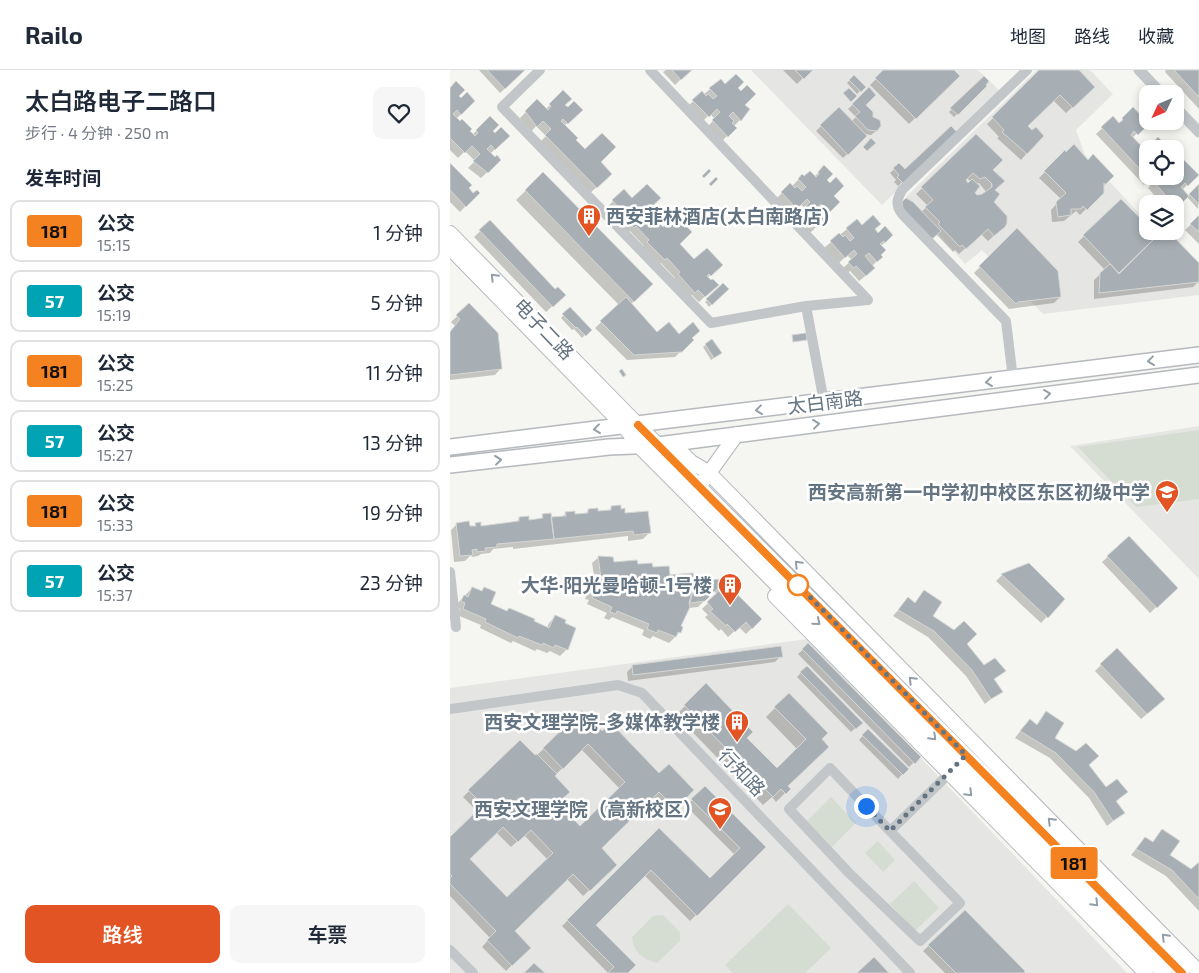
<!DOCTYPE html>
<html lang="zh">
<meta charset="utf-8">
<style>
:root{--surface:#fff;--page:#f6f6f7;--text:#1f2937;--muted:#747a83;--line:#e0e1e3;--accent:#e25424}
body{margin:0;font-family:"Exo 2","Noto Sans SC",sans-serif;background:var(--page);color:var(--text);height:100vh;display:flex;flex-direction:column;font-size:19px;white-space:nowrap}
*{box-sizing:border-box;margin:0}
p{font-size:16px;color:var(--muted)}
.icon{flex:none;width:28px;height:28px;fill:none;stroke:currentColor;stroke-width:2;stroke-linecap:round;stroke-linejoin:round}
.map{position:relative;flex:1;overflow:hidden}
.side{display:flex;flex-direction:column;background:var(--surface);width:450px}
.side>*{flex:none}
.badge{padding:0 10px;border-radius:4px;font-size:18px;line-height:32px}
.needle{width:32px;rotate:226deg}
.tools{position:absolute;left:689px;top:15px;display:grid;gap:10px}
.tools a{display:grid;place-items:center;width:45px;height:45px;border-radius:10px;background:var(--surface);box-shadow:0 2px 8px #0003;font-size:25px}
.you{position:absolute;width:25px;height:25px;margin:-12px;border:4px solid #fff;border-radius:50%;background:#1a73e8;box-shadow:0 0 0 8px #1a73e833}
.map>.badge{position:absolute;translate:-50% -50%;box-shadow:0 0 0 2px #fff}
h2{padding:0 25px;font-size:19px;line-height:45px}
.round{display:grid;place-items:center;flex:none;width:52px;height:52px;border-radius:10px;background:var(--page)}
.overview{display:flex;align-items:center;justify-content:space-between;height:85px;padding:0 25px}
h1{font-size:24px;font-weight:600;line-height:38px}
.action{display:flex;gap:10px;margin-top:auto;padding:10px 25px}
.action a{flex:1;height:58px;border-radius:10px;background:var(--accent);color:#fff;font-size:20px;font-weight:600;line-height:58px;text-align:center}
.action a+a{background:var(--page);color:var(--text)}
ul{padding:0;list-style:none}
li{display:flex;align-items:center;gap:15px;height:62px;margin:0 10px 8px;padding:0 15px;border:2px solid var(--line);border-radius:10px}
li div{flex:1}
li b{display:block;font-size:19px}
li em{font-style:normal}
li .badge{min-width:55px;font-weight:700;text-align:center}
header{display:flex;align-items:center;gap:30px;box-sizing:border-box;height:70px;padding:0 25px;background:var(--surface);border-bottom:1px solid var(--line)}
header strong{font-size:24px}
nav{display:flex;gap:28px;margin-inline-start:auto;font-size:18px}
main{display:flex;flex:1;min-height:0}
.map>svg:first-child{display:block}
.built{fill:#e5e6e4}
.green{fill:#d5dcd2}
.shadow{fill:#0003;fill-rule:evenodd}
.building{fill:#a7afb4;stroke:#d6d6d4;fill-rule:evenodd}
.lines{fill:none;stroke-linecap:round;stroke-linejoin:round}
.secondary-casing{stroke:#b4b9be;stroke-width:16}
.primary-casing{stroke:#b5b9bd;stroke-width:18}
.minor{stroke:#c2c6c9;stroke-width:10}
.tertiary{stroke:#c2c6c9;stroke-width:11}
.secondary{stroke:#fff;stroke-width:14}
.primary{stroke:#fff;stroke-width:15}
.oneway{stroke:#929ea8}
.line-casing{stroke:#fff;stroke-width:11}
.line{stroke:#f58220;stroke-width:8}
.walk{stroke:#647482;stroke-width:5;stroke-dasharray:0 9}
.stop-dot{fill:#fff;stroke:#f58220;stroke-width:2.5}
.labels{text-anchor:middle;stroke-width:5;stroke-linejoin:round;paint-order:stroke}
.poi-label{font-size:19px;font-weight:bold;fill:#647482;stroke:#fff;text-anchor:end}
.street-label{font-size:19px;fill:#647482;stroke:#fff}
</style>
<header>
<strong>Railo</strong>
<nav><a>地图</a><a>路线</a><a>收藏</a></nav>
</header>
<main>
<section class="side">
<div class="overview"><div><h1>太白路电子二路口</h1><p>步行 · 4 分钟 · 250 m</p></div><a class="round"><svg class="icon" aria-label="heart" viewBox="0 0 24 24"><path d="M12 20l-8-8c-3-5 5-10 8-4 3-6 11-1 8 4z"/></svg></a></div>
<h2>发车时间</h2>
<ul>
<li><span class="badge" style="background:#f58220;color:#111">181</span><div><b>公交</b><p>15:15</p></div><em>1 分钟</em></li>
<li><span class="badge" style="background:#00a3b4;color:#fff">57</span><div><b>公交</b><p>15:19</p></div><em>5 分钟</em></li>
<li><span class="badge" style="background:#f58220;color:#111">181</span><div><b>公交</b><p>15:25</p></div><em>11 分钟</em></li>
<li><span class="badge" style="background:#00a3b4;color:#fff">57</span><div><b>公交</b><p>15:27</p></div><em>13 分钟</em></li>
<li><span class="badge" style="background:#f58220;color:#111">181</span><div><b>公交</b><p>15:33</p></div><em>19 分钟</em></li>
<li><span class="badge" style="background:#00a3b4;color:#fff">57</span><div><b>公交</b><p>15:37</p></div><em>23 分钟</em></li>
</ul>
<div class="action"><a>路线</a><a>车票</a></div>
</section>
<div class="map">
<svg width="749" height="903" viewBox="0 0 749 903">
<rect width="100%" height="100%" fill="#f5f5f1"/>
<path class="built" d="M301,0H528L550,21L432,135Z
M587,0H640L663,24L626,60L635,85L697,152L698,161H707L749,206V225L593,244L532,180L515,194L456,127Z
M749,356V509L620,376Z
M357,569L677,903H0V618Z"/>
<path class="green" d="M749,360V429L686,437L628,377Z
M381,727L406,753L382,777L357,751Z
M428,771L445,790L433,802L415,783Z
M464,811L489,838L465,861L440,834Z
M338,834L381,878L355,903H283L275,895Z
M213,845L230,862V871L207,893C193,890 183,881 182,867L203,846Z"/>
<path class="shadow" d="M29,0H74L50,23Z
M216,0H240L225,15L213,2Z
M333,0H361L347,14Z
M435,0H502L508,6L459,54L420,15Z
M592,0H627L644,17L616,43L603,30L577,56L582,62L592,66L571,90L547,68L549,67L537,54Z
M716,0H749V39L715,2Z
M404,6L414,17L407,24L397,13Z
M534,8L535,16L504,47L499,42Z
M275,16L293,35L290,50L284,56L285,58L271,72L257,57L265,49L260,44L252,52L237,37L252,23L253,25L260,19Z
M0,19L11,30L24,31L6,49L22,65L40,48L41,60L45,65L58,66L40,84L50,90L31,108L18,98L25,91L15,81L8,88L0,80Z
M419,19L414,35L422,47L426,61L421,65L414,64L416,66L393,88L366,61L389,39L401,52L406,47L398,39Z
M113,22L114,35L118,39L131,40L114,56L125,70L161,104L140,123L90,72L96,66L86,56L81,62L70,48L87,31L96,39Z
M683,39L697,54L682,68L698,106H725V100L747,105L732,120L738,126L749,116L748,139L737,127L725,138V134H712L698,118L700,116L697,112L694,115L646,64L663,48L668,54Z
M505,62L448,116L444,112L446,110L440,103L449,95L455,101Z
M526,66L541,100L542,132L547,163L538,171L531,164L509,184L505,180L503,182L486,164L471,142L478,136L466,124ZM517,108L521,112L518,115L514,111ZM529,113L537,123L527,126L524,123L526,114Z
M615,82L638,92L662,106L653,115V122L630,145L626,141L614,151L602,152L601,140L611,129L589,108Z
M0,94L23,125L28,123L10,142L0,132Z
M374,97L375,110L382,126L388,132L372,148L374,149L360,163L345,148L355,138L350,134L340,144L326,129L340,115L342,116L352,106L364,107Z
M93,104L202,214L181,234L207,264L229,266L242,270L225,287L177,290L145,258L169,235L66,130Z
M174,121L244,191L271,195L257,208L267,215L249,232L242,225L238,228L223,211L225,208L211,193L208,195L192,178L194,176L180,161L178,163L162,146L164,144L157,137Z
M671,130L698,161H700L707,168L749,195V211L743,217L644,229V210L655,200L628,172Z
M749,147V174L735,160Z
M40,152L105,221L114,225L96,242L24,167Z
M412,157L424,160L428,164L442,165L431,176L429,185L431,187L422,196L418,204L409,211L400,201L397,203L393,198L402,190L397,185L388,194L374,178L397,159Z
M567,160L610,227L604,233L559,239L524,203Z
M273,215L277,219L259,237L255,232Z
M19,235L51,298L45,305L0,310V262L5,256L1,252Z
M120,238L140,260L132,268L124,259L122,260L111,248Z
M262,271L267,286L261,290L253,277Z
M161,438L199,463L193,469L178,471V466L63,479V477L43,479L40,483L31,484L28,486L22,487L21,485L15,491L4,492L1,460L7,454L19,458L23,457L26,454L30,457L65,453L70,448L78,451L89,450L93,446L100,448L112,447L116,443L124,446L134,445L139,440L147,443L157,442Z
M678,468L726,518L700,543L652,492Z
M148,488L163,493L186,495L201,498L219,506L244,513L269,511L311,549L296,564L289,557L278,567L271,559L269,561L255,547L258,545L252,539L267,524L264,521L248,537L238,538L229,556L230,562L219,573L203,566L200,569L192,565L194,560L162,547L159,550L154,548L157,543L137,534L139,530L135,529L138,522L144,516L146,517L142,493Z
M579,495L614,529L591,553L546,511L552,505Z
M22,518L31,522L34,519L39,535L97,558L99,553L105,547L113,554L124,559L116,580L110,586L100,581L97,583L87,579L85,581L63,571L61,573L30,558L31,555L7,545L10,539L6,537L8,533Z
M474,521L481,546L515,574L534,597L554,601L543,610L551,621L535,634L516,606L478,567L443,546L458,529L464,534Z
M358,575L469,687L459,697L348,584Z
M667,579L708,635L691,649L645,601Z
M331,586L325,592L178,611L177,602L183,596Z
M356,597L411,653L401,662L347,607Z
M256,615L296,668L327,700L347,679L316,647L339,624L376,663L337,717L339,719L326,732L322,727L313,735L226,645Z
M132,642L152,663L209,704L243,720L219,744L203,727L150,778L166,795L133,826L117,809L63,861L79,878L56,901L32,877L40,868L0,826V769L28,742L13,727L70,672L85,687ZM132,680L170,719L130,758L107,734L104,706ZM46,762L61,777L74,765L98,790L57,829L19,789Z
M596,643L603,668L637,695L656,718L676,722L666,732L673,743L657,756L639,728L600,688L565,668L574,656L586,655Z
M418,660L457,699L448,709L409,670Z
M255,718L314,777L240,851L194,805L144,855L176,903H158L112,856L209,760L260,810L285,785L236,736Z
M712,761L719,786L741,800L749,794V841L716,806L681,785L695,768L702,773Z
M515,842L572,903H495L473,881Z"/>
<path class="building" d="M37,0H75L55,19Z
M222,0H242L231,10Z
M345,0H363L354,9Z
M433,0H504L510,6L466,49L425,8Z
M589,0H629L645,17L623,38L610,25L578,56L582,60L586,57L594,66L577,84L552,62L554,60L542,47Z
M724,0H749V27Z
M286,4L294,12L288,18L291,21L297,15L306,24L295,35L300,39L291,51L283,42L279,46L284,51L282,53L287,58L278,67L262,50L270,42L267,39L259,47L242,30L252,21L256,26L258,24L263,29L267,26L259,18L271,9L275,14Z
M404,5L416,17L411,22L399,10Z
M534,6L539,11L536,15L537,16L508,45L500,38Z
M6,11L15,20L9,26L11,28L17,22L25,31L11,45L7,40L3,44L10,51L12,49L22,59L20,61L25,66L28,63L26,60L40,46L49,55L43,61L45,63L51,57L60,66L45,80L41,75L37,79L45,87L47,85L51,90L38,103L23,91L30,84L22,76L15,83L0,68V18Z
M419,17L426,25L416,35L423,42V47L430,50L431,56L427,61L418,60L405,46L410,42L402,34Z
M399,18L407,26L401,32L393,23Z
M113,20L122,29L115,35L118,37L124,31L133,40L118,54L113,49L111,51L128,68L126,70L135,79L152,63L166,77L151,92L162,104L147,118L95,65L101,59L93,51L87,57L75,41L87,29L98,40L101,36L99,34Z
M389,37L417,66L398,85L370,55Z
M683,37L699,54L688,65L684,61L681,65L695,80L708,67L712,71L710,73L714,77L716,75L719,79H698V106H725V98L734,90L749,105L738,116L735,113L731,117L739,126L727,138L703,111L705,109L704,107L700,110L651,57L663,46L669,53L673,50L672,48Z
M501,56L507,62L453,113L447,107L449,105L443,98L449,93L455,99Z
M526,64L553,90L543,100L555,111L545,120L550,124L544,132L557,146V153L555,157L544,166L538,159L516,179L512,175L510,177L488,154L490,152L475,137L483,130L471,117ZM523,103L530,109L535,107L542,114V117L532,124L527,125L525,123L530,116L522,109L518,113L516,110Z
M421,68L426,73L417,81L413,77Z
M624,74L638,90L643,84L664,106L655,115L654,113V123L637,140L633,136L631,139H621V145L608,147L606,132L616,123L594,101L615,80L616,82Z
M0,93L22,115L19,118L23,123L27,120L30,123L16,137L0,120Z
M374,95L383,104L377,110L380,113L386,107L394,116L384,126L390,132L380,142L371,134L368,137L373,143L371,145L376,149L367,158L350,142L360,132L357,129L347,139L331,122L340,113L345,118L347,116L352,121L356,117L348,109L352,104L354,106L360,101L366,107L369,104L368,102Z
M259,99L261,101L254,108L252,106Z
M93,102L203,214L184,232L75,120Z
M266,107L268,109L261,116L259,114Z
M197,114L211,128L196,142L199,146L201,144L213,157L226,145L242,162L230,174L244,189L257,178L273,195L261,206L259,204L257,206L261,210L263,209L269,215L255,227L248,220L245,223L228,204L230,202L217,188L215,190L197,172L199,170L186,156L184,158L167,139L169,138L162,130L174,119L182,128Z
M749,114V134L739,124Z
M456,128L463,132L491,161L481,170L453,141L452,132Z
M671,129L698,156V161H702L707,166L669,203L633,165Z
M423,145L431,154L425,159L428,163L435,156L443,165L435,173L434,171L430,174L436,180L431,185L433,187L427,192L419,183L415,186L425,198L416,206L406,196L404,198L398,192L407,184L404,180L395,188L380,171L389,163L393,167L395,165L400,171L404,168L396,158L407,149L412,155Z
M749,145V162L740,154Z
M40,150L105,219L108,217L116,225L103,237L29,160Z
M567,158L608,201L611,227L568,232L566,234L529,196Z
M712,161H718L749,193V212L649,223L650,203L660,194L669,204Z
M273,213L279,219L262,235L256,229Z
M176,227L207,262L219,252L229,264L243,252L250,261L242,268L244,270L232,282L184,285L150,251Z
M19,233L48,263L52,299L0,305V262L10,249L6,245Z
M120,237L142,260L136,266L127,257L126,258L112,244Z
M356,263L357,270L343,272L342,265Z
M262,269L272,283L264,288L255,274Z
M172,299L176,305L173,307L169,301Z
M171,435V439L175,438V443L198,441L201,463L184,465L183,461L104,469L101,447L116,446L115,442L125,441V444L138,443V439L148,438V441L161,440V436Z
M101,443L104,469L47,474V477L35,478L36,481L27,482V479L22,480L23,485L10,486L6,453L19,451L20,456H26L25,453L31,452V456L69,451V447L79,446V450L93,448L92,444Z
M679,466L728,518L707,538L657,486Z
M148,486L163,487L164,492L187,490L188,494L202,493L203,497L219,496L220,505L243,503L245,512L239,533L240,537L231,556L233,557L231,563L228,562L226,567L208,560L207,563L197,559L199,554L167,541L166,544L160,542L162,537L142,528L144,524L140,523L144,515L148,516L151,509Z
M579,493L615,529L598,548L551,504Z
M270,509L279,518L280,517L312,549L302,559L296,552L285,562L277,554L276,556L260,541L263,539L257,532L272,518L270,516L255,531L240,533L245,512Z
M22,517L32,521L34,517L46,522L41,534L57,541L59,538L85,549L84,551L99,558L105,545L116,550L115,553L126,558L118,580L105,575L104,578L93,573L92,575L69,566L68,568L35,552L36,549L13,539L15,533L11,531L14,525L18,527Z
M474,520L492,532L483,546L504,560L514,551L527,564L517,574L534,595L545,588L556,601L544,609L553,622L541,629L522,600L484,561L448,540L458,527L465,533Z
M358,573L471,687L465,694L352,579Z
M331,576L333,587L183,605L182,595Z
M667,578L715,629L697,644L650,594Z
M357,596L413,653L406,659L350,602Z
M256,613L303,662L297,668L327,698L356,669L324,637L339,623L378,663L372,669L379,677L338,716L341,719L336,724L331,719L323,727L234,635Z
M132,640L152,661L161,653L209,703L219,694L244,720L226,739L209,722L152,778L167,795L140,821L123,804L65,861L81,878L62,896L37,870L46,861L0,814V808L2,806L0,804V767L33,735L18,720L70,670L85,685L87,684L107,704L105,706L120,722L108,733L130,756L175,712L138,674L113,699L93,678ZM53,757L68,772L81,760L103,783L57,827L20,789Z
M596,641L614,653L605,668L626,681L636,673L649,686L639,695L656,717L667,709L678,722L666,731L675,743L663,751L644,722L606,683L570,661L580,649L587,655Z
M418,659L459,699L453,705L412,665Z
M255,716L316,777L247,846L201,800L146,855L186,895L178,903H158L164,897L117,850L209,758L260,808L290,778L241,729Z
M712,759L730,771L720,785L741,799L749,792V829L722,800L686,779L695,767L703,772Z
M515,840L575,901L574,903H506L478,875Z
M424,887L439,903H407Z
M84,893L95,903H74Z"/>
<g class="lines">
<g class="secondary-casing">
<path id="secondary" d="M0,163L188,355L732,903
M0,178L174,356L188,375L339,527L379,562L714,903
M222,373L241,392L258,402L749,902
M254,410L287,364
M325,526L696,903"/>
</g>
<g class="primary-casing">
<path id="primary" d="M0,377L749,285
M0,395L159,377L208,375L749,305"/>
</g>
<path class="minor" d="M90,0L52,37L261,253L356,236L418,230L200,0
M356,236L374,332
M563,309L556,251L452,144C445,135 447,129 452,120L577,0
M0,502L6,557
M0,639L168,615L192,623L460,903
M440,761L510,833L470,871L399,803L339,739L380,698L440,761L504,699
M0,880L23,903"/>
<path class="tertiary" d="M689,0L712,24
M725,37L749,62"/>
<use href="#secondary" class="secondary"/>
<use href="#primary" class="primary"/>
</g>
<defs><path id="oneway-chevron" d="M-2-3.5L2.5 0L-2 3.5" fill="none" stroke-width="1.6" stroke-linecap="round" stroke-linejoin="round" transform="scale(1.25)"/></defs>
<g class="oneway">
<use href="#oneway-chevron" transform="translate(44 207) rotate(-134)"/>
<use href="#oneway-chevron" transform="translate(701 291) rotate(173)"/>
<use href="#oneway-chevron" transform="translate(539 312) rotate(173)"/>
<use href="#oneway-chevron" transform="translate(597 324) rotate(-7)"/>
<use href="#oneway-chevron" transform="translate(309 340) rotate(173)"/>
<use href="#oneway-chevron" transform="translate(366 354) rotate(-7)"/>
<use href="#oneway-chevron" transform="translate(147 359) rotate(173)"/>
<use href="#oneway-chevron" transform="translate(48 390) rotate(-6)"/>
<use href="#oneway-chevron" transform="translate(348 494) rotate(-135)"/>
<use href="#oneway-chevron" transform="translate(367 552) rotate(41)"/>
<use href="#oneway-chevron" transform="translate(462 610) rotate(-135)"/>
<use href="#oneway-chevron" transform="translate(483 667) rotate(45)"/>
<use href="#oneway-chevron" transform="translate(519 723) rotate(46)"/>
<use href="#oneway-chevron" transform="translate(601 751) rotate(-135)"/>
<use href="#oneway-chevron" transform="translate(645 833) rotate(46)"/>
<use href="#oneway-chevron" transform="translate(715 867) rotate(-135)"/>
</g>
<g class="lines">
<g class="line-casing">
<path id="line" d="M188,355L732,903"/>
</g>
<use href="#line" class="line"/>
<path class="walk" d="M348,515L516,685L440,761L416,736"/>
</g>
<defs>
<g id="building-pin" transform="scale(1.25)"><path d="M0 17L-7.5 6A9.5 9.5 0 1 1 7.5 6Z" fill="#e25424" stroke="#fff"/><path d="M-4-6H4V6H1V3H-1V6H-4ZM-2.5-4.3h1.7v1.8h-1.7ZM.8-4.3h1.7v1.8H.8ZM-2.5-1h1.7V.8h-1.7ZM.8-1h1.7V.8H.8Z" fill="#fff"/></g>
<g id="school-pin" transform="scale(1.25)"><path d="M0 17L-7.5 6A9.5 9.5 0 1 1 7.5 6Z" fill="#e25424" stroke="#fff"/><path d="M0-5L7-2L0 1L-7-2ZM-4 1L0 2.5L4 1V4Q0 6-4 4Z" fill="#fff"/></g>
<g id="university-pin" transform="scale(1.25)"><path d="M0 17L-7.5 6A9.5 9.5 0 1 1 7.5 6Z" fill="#e25424" stroke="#fff"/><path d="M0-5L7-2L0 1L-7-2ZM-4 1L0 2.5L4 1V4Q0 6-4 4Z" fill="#fff"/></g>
</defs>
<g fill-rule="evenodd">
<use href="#building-pin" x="139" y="146"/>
<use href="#school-pin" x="717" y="422"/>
<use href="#building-pin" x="280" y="515"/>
<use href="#building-pin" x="287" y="652"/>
<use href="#university-pin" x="270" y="739"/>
</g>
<circle class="stop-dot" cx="348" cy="515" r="10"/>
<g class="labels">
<g class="poi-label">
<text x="156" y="153" text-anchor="start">西安菲林酒店(太白南路店)</text>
<text x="700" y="429">西安高新第一中学初中校区东区初级中学</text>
<text x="262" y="522">大华·阳光曼哈顿-1号楼</text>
<text x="270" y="659">西安文理学院-多媒体教学楼</text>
<text x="252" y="746">西安文理学院（高新校区）</text>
</g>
<g class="street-label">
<text transform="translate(94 259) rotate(46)" y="7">电子二路</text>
<text transform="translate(375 332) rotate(-7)" y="7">太白南路</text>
<text transform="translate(292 702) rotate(46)" y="7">行知路</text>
</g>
</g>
</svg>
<div class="tools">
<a><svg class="needle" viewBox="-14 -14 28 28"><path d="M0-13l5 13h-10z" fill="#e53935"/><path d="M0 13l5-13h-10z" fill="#747a83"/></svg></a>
<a><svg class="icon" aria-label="locate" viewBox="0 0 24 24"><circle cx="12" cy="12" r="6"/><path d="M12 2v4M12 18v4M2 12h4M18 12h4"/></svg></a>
<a><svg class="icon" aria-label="layers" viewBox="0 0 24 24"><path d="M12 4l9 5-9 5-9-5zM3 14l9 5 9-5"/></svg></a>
</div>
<div class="you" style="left:416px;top:736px"></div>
<b class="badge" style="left:624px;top:793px;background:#f58220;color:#111">181</b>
</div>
</main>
